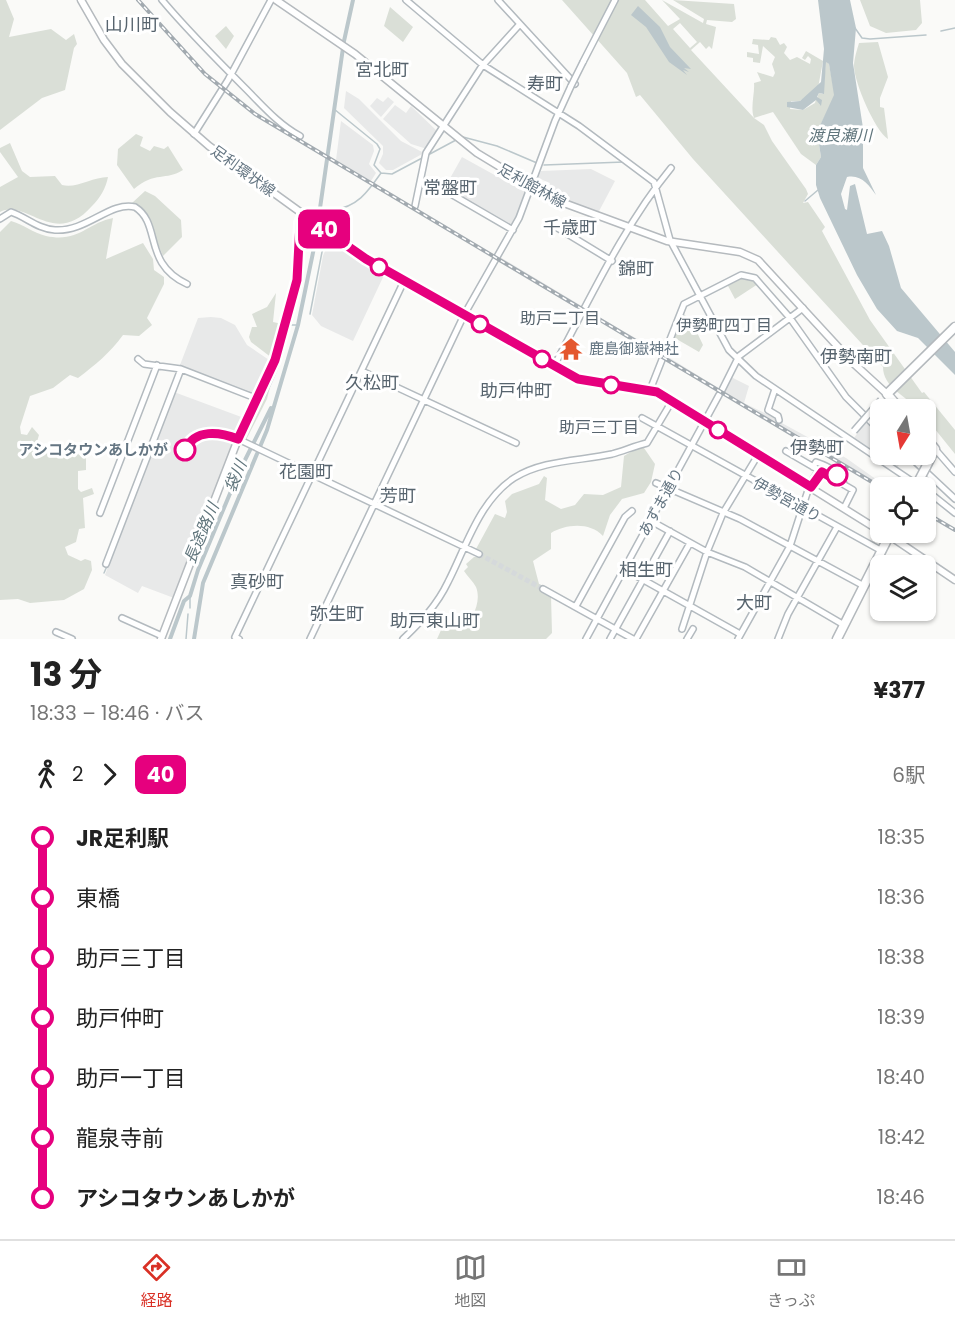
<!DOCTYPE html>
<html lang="ja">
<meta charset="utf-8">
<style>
:root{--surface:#fff;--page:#f6f6f6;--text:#222;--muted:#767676;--line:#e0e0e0;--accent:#d93025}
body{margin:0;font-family:Poppins,"Noto Sans JP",sans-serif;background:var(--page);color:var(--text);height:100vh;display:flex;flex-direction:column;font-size:22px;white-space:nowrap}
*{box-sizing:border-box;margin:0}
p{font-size:20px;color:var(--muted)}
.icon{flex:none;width:33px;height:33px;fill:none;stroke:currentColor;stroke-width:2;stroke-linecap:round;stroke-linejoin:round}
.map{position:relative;height:639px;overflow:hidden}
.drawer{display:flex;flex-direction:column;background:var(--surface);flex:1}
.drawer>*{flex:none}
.badge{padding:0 12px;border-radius:9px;font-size:21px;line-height:39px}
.needle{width:39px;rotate:191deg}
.tools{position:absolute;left:870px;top:399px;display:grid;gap:12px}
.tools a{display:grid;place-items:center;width:66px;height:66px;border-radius:9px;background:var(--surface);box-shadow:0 2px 4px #0004;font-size:30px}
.map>.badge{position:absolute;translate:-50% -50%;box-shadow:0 0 0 3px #fff}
.legs{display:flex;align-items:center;gap:9px;height:66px;padding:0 30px;font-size:20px}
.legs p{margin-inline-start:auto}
.headline{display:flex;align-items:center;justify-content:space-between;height:102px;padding:0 30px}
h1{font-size:33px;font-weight:700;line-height:45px}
ul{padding:0 30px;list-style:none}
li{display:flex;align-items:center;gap:21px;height:60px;font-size:22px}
li i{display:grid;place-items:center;width:9px;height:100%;margin:0 8px;background:currentColor}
li i::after{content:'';width:15px;height:15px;margin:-8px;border:4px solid;border-radius:50%;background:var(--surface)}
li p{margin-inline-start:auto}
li:first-child i{background:linear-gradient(#0000 50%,currentColor 0)}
li:last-child i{background:linear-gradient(currentColor 50%,#0000 0)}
.tabs{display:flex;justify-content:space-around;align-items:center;height:84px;border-top:2px solid var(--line);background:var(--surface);font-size:16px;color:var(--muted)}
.tabs a{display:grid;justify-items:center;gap:3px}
.tabs .on{color:var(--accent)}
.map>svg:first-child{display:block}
.built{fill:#e8e9e9}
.green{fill:#dadfd7;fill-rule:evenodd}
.water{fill:#bbc7cb}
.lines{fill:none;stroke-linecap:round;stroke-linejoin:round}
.stream{stroke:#bbc7cb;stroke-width:1.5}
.river{stroke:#bbc7cb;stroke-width:4}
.secondary-tunnel{stroke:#d5d9db;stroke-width:5;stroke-dasharray:5 2.5;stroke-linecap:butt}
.secondary-casing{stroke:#b3babf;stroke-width:8}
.primary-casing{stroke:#b5babe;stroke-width:9}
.highway-casing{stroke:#b4b9bd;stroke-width:11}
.secondary{stroke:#fff;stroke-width:5}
.primary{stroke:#fff;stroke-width:6}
.highway{stroke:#fff;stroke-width:8}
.rail-casing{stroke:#a2aab0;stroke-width:4}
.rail{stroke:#fff;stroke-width:1.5;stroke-dasharray:4.5;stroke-linecap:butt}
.secondary-bridge-casing{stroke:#b3babf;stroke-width:8;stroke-linecap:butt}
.highway-bridge-casing{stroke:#b4b9bd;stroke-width:11;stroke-linecap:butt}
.secondary-bridge{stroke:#fff;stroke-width:5}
.highway-bridge{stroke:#fff;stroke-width:8}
.line-1-casing{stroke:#fff;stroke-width:14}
.line-1{stroke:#e6007e;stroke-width:9}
.stop-1-dot{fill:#fff;stroke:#e6007e;stroke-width:3}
.labels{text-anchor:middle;stroke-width:6;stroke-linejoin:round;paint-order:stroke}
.street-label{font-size:15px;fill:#657683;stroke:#fff}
.poi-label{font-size:15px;fill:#657683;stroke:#fff;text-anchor:start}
.stop-label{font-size:15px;font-weight:bold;fill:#657683;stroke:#fff;text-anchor:end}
.water-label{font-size:16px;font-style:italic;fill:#60757c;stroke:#fff}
.neighbourhood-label{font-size:16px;fill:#57646e;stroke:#fff}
.quarter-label{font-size:18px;fill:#57646e;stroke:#fff}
</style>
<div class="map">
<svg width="955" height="639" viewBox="0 0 955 639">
<rect width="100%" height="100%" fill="#fafaf8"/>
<path class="built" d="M346,91L359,99L401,141L424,153L393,170H386L379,163L383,154V146L344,108Z
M388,97L394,102L381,117L370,106L377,98L383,102Z
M395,105L406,113L411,106L438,132L427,149L411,144L383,119Z
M341,121L373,145L374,151L369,164L376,173L371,181L336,160Z
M462,157L527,193L511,228L444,189Z
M591,169L615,181L598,213L547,193L550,183L538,178L541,171Z
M331,236L356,256L385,273L353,341L321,326L312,315L323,256Z
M500,257L585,308L583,312L497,261Z
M587,310L663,354L661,359L586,313Z
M211,317L221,318L235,325L247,345L272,362L258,393H251L180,365L198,318Z
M665,355L720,389L731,377L749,386L744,403L777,419L775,425L663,360Z
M174,392L244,418L234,437L226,467L174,598L142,586L138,593L105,575Z
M866,421L880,434V454L905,455L897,468L854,438Z
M780,422L846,458L887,487L874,484L801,442L777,427Z"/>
<path class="green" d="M0,0H6L14,19L9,37L51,29L66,40L74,34L77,44L74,48L65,90L42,98L0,130Z
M562,0H645L668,26L680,19L662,0L703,23L704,19L673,0L734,4L736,19L732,22L707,20L706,24L716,27L712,49L709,46L706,49L700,42L691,50L754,118C750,108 755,93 754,83L761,81L757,72L773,77L775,73L772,64L775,57L763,46L760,63L753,62V58L747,57V52L759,54L758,45L752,44L753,39L769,40L771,37L776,38L780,45L784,43L787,47L784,53L790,60L797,57L810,64L811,59L808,56L805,60L802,58L806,51L823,61L818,88L800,101H791L790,109L803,110L815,103L816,99L820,105L817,98L819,93L823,94L826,61L829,64L835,95L817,132L821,157L816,165L801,154L773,112L754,118L764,125L772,141L806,189L808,194L803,203L808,202L825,227L822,231L870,320L922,393L924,392L955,430V454L926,418V410L917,409C907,396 883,388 883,367L693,159L640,95L636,97L627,73ZM680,23L697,42L690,48L673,29Z
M860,0H920L922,23L916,30L886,33L870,26Z
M390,7L413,27L403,42L384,26Z
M226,26L234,36L226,49L215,36Z
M878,42L888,77L880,98V107L884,108L888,139C875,131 854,82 854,66C854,59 857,50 859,43Z
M136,134L143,137L140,146L150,151L154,146L164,149L168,146L183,170C166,181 155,171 134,189L117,165L118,149Z
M10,143L22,171L30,177L55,176L62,185C76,189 92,177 108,177C106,188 100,198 92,206C54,249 27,198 0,212V187L18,177L0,152V148Z
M145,191L155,196L181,220L182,237L163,256L145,213L132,203Z
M113,218L106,259L143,243L153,259L154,270L164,277V284L147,318L152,325L139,336L123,335C110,353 95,365 78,378L70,375L53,388L30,396L20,427L21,434L27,435L32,427L39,435L36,445L52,455C64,446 74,452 86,458V470L78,471V489L81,492L92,488L94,494L83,498L85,528L79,529L76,542L65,547L68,555L81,561L85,559L91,561L92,570L84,589L64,600L30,603L18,599L0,600V232L11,221C23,224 33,233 46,236C79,243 87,223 113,218Z
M742,275L750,276L758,284L735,299L727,284Z
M276,293L273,322L282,324L272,358L251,342L249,337L252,327H257L252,314L267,307Z
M682,312L692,322L703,345L699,352L673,337Z
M274,371L267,399L246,440L243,435Z
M639,447L644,448L655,464L651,482L644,493L622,499L610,515L603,536C590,522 566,524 551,533V549L533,561L539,584L544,586L541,591L551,596L552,633L546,639H437L446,619L452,620L461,631C472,621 482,602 476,587C473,581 467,576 464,571L468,567L466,564L474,557H479L481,553L476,549L495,514L505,518L507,512L505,501L512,494L539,484L544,476L547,478L545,500L561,509L575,505L584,494L603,495L621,487L624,456Z"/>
<path class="water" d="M818,0H850L856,28L853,63L863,128V168L876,195C869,185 861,174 847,177L841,194L845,209L847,210L850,186L855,184L867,234L882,231L889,246L901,288L955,352V375L918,338L897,331L877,309L857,275L820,198L816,185V165L821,157L817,132L834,95L829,64L826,62L824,94L819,93L817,97L822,100L821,106L816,100L803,110L787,107V102L800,101L821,82L824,49Z
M638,6L660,27L670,47L691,69L684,68L689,72L683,70L687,75L669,62L646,27L631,15Z"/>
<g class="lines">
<path class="stream" d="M855,28L862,38L870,39L926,35
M941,31L955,28
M334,109L377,144L380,149L374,165L381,173L392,174L424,157
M463,137L497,146L537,163
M428,155L456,140
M544,165L624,162
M805,201L818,190
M332,231L333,210C357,207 367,193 381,173
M310,314L322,252L329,237
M278,368L290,325H298
M236,388L251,393
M265,397L277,370
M104,573L107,566
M190,608V596
M186,639L188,614"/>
<path class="river" d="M170,639L184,601L190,596L198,570L239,472L271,408
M194,639L203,583L267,430L298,325L315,243L344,41L353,0"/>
<path class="secondary-tunnel" d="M479,554L543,589"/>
<g class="secondary-casing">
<path id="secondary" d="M162,0C188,31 216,59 245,88C262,105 278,124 300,136
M406,0L483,65L579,126L654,182L670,240L729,350L756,376L922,488
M498,0L575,84
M583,62L615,0
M194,134L228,80L271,0
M451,194L513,230
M415,206L426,153L482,66L520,24
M0,219L11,212C26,217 38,229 55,230C87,232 110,201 135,207C162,224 142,263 187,284
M556,227L612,261
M138,359L144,364L181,369L258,399
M554,366C589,301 624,225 671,168
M362,371L516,443
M775,389L768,410L778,416L779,420
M650,390L684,304L741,275L755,278L790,318L846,397L880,431
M722,390L739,356L803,308
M642,418L882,551
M238,439L479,554
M935,449L955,472
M786,451L853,490L844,508
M907,454L955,499
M813,467L816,462C828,466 841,472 844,484
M656,483L740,519L864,586
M926,490L955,513
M100,513L157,365
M651,521L707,552L745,567L844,625
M106,564L181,369
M624,569L740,634
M543,589L633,639
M576,606L625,517L632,511
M122,618L162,636
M682,629L707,552L723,513L758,455
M56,632L72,639
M239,639L235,637L404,281
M310,639L464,315L519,218L555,121L571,86
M403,639C421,622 437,605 448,582C466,547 479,501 514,478C542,460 580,461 612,454C623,451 635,446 647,443L672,401
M586,639L719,395
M610,639L670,531
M636,639L690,543
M687,639L693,629
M738,639L790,546L810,484L819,470
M778,639L788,614L837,527"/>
</g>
<g class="primary-casing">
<path id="primary" d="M81,0L104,40L122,64L170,112L209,146L358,254L578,379L657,392L880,531
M276,0L355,54L477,153L553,199L667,241L740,252L758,260L852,362L887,394
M887,534L955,580
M161,639L238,439L273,367L297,280L300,223L303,215"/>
</g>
<g class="highway-casing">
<path id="highway" d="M901,410L887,394L955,327
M926,438L935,449L926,467
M837,639L891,532"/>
</g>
<use href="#secondary" class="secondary"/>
<use href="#primary" class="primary"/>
<use href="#highway" class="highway"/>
<g class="rail-casing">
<path id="rail" d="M138,0L205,74L255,114L882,488
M926,513L955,530"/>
</g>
<use href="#rail" class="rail"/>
<g class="secondary-bridge-casing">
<path id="secondary-bridge" d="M571,86L583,62
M854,431L881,400"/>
</g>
<g class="highway-bridge-casing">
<path id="highway-bridge" d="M915,488L926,467"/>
</g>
<use href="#secondary-bridge" class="secondary-bridge"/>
<use href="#highway-bridge" class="highway-bridge"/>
</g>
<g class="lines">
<g class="line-1-casing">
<path id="line-1" d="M185,450C195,428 220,432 238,439L275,360L297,280L300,223L303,215L366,259L578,379L657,392L811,487L822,472L838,481L837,475"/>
</g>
<use href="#line-1" class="line-1"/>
</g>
<defs>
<g id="temple-bare" transform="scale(1.8)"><path d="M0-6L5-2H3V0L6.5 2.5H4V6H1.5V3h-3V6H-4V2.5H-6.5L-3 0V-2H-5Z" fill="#e4572e" stroke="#fff" stroke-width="2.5" paint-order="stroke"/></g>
</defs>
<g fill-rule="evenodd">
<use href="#temple-bare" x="571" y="349"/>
</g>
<g class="stop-1-dot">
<circle cx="379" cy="267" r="8"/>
<circle cx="480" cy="324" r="8"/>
<circle cx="542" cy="359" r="8"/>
<circle cx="611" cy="385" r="8"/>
<circle cx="718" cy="430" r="8"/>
<circle cx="185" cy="450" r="10"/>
<circle cx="837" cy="475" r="10"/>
</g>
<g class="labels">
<g class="street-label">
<text transform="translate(243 171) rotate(36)" y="5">足利環状線</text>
<text transform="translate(532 186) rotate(29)" y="5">足利館林線</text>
<text transform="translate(787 500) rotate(29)" y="5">伊勢宮通り</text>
<text transform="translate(661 502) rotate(-61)" y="5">あずま通り</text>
</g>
<g class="poi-label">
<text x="589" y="354">鹿島御嶽神社</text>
</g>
<g class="stop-label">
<text x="168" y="455">アシコタウンあしかが</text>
</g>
<g class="water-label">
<text x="840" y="141">渡良瀬川</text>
<text transform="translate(235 476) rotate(-67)" y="6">袋川</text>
<text transform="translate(201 533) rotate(-67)" y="6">長途路川</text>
</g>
<g class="neighbourhood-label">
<text x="560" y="324">助戸二丁目</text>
<text x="724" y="331">伊勢町四丁目</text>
<text x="599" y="433">助戸三丁目</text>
</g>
<g class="quarter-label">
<text x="132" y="31">山川町</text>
<text x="382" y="76">宮北町</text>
<text x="545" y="90">寿町</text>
<text x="450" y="194">常盤町</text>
<text x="570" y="234">千歳町</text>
<text x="636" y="275">錦町</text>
<text x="856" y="363">伊勢南町</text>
<text x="372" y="389">久松町</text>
<text x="516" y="397">助戸仲町</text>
<text x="817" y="454">伊勢町</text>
<text x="306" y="478">花園町</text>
<text x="398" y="502">芳町</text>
<text x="646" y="576">相生町</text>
<text x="257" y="588">真砂町</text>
<text x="754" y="609">大町</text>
<text x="337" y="620">弥生町</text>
<text x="435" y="627">助戸東山町</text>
</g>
</g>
</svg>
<div class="tools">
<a><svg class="needle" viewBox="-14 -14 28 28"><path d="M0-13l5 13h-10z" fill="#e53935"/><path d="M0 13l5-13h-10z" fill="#767676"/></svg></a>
<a><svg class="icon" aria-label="locate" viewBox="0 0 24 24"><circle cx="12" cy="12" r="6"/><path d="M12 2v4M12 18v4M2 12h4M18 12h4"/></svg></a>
<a><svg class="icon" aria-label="layers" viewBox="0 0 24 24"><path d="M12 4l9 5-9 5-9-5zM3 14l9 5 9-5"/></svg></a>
</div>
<b class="badge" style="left:324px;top:229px;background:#e6007e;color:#fff">40</b>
</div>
<section class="drawer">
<div class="headline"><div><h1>13 分</h1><p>18:33 – 18:46 · バス</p></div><b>¥377</b></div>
<div class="legs"><svg class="icon" aria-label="walk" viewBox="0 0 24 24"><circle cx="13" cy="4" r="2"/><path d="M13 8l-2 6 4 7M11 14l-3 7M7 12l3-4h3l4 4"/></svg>2<svg class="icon" aria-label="forward" viewBox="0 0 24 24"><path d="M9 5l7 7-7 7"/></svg><b class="badge" style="background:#e6007e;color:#fff">40</b><p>6駅</p></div>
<ul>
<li><i style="color:#e6007e"></i><b>JR足利駅</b><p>18:35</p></li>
<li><i style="color:#e6007e"></i><span>東橋</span><p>18:36</p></li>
<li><i style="color:#e6007e"></i><span>助戸三丁目</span><p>18:38</p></li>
<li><i style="color:#e6007e"></i><span>助戸仲町</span><p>18:39</p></li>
<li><i style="color:#e6007e"></i><span>助戸一丁目</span><p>18:40</p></li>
<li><i style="color:#e6007e"></i><span>龍泉寺前</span><p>18:42</p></li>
<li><i style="color:#e6007e"></i><b>アシコタウンあしかが</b><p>18:46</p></li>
</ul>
</section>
<nav class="tabs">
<a class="on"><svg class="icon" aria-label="directions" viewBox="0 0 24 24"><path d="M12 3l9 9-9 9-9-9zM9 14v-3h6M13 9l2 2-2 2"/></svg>経路</a>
<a><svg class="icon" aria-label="map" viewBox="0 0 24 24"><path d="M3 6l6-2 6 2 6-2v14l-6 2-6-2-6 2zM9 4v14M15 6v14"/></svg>地図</a>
<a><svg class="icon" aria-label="tickets" viewBox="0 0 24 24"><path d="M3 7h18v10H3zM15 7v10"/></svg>きっぷ</a>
</nav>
